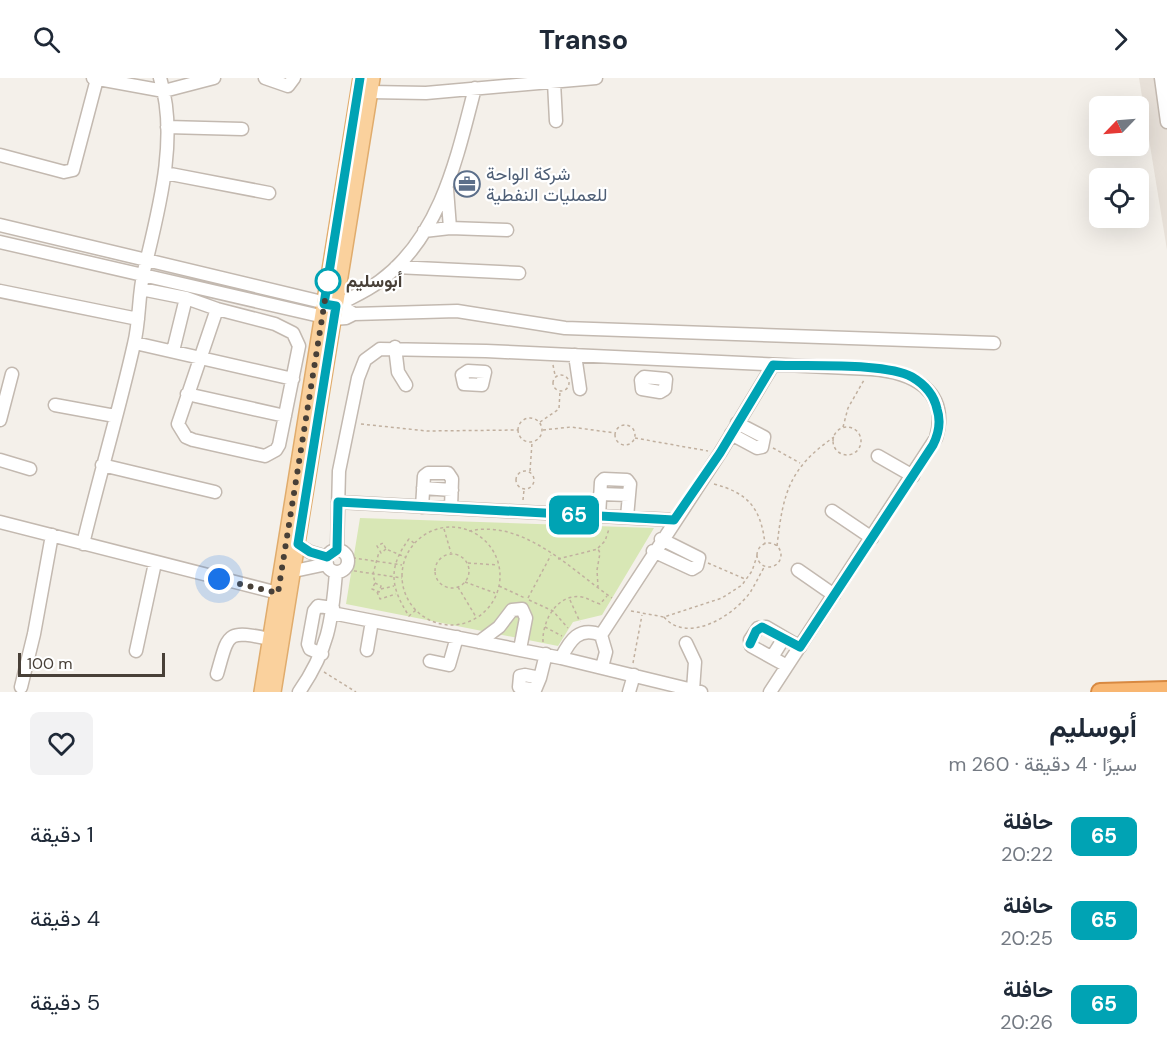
<!DOCTYPE html>
<html lang="ar">
<meta charset="utf-8">
<style>
:root{--surface:#fff;--page:#f2f2f3;--text:#1f2937;--muted:#747a83}
body{margin:0;font-family:"DM Sans",Vazirmatn,sans-serif;background:var(--page);color:var(--text);direction:rtl;height:100vh;display:flex;flex-direction:column;font-size:22px;white-space:nowrap}
*{box-sizing:border-box;margin:0}
p{font-size:20px;color:var(--muted)}
.icon{flex:none;width:33px;height:33px;fill:none;stroke:currentColor;stroke-width:2;stroke-linecap:round;stroke-linejoin:round}
.map{position:relative;height:614px;overflow:hidden;direction:ltr}
.side{display:flex;flex-direction:column;background:var(--surface);flex:1}
.side>*{flex:none}
.badge{padding:0 12px;border-radius:9px;font-size:21px;line-height:39px}
.needle{width:39px;rotate:245deg}
.fabs{position:absolute;left:1089px;top:18px;display:grid;gap:12px}
.fabs a{display:grid;place-items:center;width:60px;height:60px;border-radius:9px;background:var(--surface);box-shadow:0 6px 24px #0002;font-size:30px}
.scale{position:absolute;left:18px;bottom:15px;width:147px;box-sizing:border-box;padding-left:6px;border:3px solid #484038;border-top:0;font-size:16px;line-height:21px;white-space:nowrap;color:#484038;-webkit-text-stroke:4px #fff;paint-order:stroke}
.you{position:absolute;width:30px;height:30px;margin:-15px;border:4px solid #fff;border-radius:50%;background:#1a73e8;box-shadow:0 0 0 9px #1a73e833}
.map>.badge{position:absolute;translate:-50% -50%;box-shadow:0 0 0 3px #fff}
.round{display:grid;place-items:center;flex:none;width:63px;height:63px;border-radius:9px;background:var(--page)}
.overview{display:flex;align-items:center;justify-content:space-between;height:102px;padding:0 30px}
h1{font-size:28px;font-weight:700;line-height:45px}
ul{padding:0;list-style:none}
li{display:flex;align-items:center;gap:18px;height:84px;padding:0 30px}
li div{flex:1}
li b{display:block;font-size:22px}
li em{font-style:normal}
li .badge{min-width:66px;font-weight:700;text-align:center}
header{display:flex;justify-content:space-between;align-items:center;height:78px;padding:0 30px;background:var(--surface);font-size:27px;font-weight:700}
.map>svg:first-child{display:block}
.residential{fill:#e8e1d9}
.green{fill:#d8e7b5}
.lines{fill:none;stroke-linecap:round;stroke-linejoin:round}
.minor-casing{stroke:#c3b9b0;stroke-width:15}
.major-casing{stroke:#e0ac6d;stroke-width:18}
.highway-casing{stroke:#d88941;stroke-width:20}
.path{stroke:#c1b09f;stroke-width:1.5;stroke-dasharray:3 3;stroke-linecap:butt}
.minor{stroke:#fff;stroke-width:12}
.major{stroke:#fad19d;stroke-width:15}
.highway{stroke:#f8b671;stroke-width:16}
.line-casing{stroke:#fff;stroke-width:14}
.line{stroke:#00a3b4;stroke-width:9}
.walk{stroke:#484038;stroke-width:6;stroke-dasharray:0 10.8}
.stop-dot{fill:#fff;stroke:#00a3b4;stroke-width:3}
.labels{text-anchor:middle;stroke-width:4.5;stroke-linejoin:round;paint-order:stroke}
.service-label{font-size:18px;fill:#4e5e75;stroke:#fff;text-anchor:start}
.stop-label{font-size:18px;font-weight:bold;fill:#484038;stroke:#fff;text-anchor:start}
</style>
<header><svg class="icon" aria-label="forward" viewBox="0 0 24 24"><path d="M9 5l7 7-7 7"/></svg>Transo<svg class="icon" aria-label="search" viewBox="0 0 24 24"><circle cx="10" cy="10" r="6"/><path d="M15 15l6 6"/></svg></header>
<div class="map">
<svg width="1167" height="614" viewBox="0 0 1167 614">
<rect width="100%" height="100%" fill="#f4f0ea"/>
<path class="residential" d="M1139,0H1167V172Z"/>
<path class="green" d="M360,440L654,450L602,537L573,544L558,568L346,526Z"/>
<g class="lines">
<g class="minor-casing">
<path id="minor" d="M93,0L164,13L214,0
M265,0L288,8L294,0
M1161,0L1167,44
M554,4L556,43
M370,14L426,15L596,0
M167,49L242,51
M0,77L64,94L73,92L97,1
M165,95L269,115
M447,111L450,150
M0,147L343,229L354,236
M424,153L450,150L507,152
M0,164L333,241L346,240L354,236L457,233L565,250L994,265
M396,189L519,195
M141,211L186,220L217,231L275,246L293,255L299,268L279,367L276,372L265,378L193,362L186,359L178,346L217,231
M0,213L138,241
M336,228C350,220 367,213 380,203C441,158 457,79 475,10
M135,265L293,301
M395,269L398,294L406,307
M173,273L186,220
M575,277L580,311
M468,293L485,294L482,307L464,306L462,297Z
M644,299L666,301L665,311L660,314L642,311L641,302Z
M187,316L285,338
M55,327L115,338
M0,342L12,296
M731,356L757,370L762,369L764,359L737,345
M878,378L913,398
M0,382L30,391
M102,387L215,414
M423,410L452,412
M600,416L629,417
M338,424L674,442
M422,429L424,398L428,395H448L452,401L451,430
M832,433L872,460
M599,438L601,404L604,401L627,402L630,406L627,439
M0,444L286,517
M83,466C99,399 119,333 134,266C140,242 138,217 144,193C158,134 179,60 160,0
M298,467L310,474L327,479
M337,472L339,393L358,300L365,282L380,271L486,273L871,291C912,294 950,312 936,360L770,614
M326 483a11 11 0 1 1 22 0a11 11 0 1 1-22 0Z
M653,473L692,491L697,488L699,480L661,461
M798,492L834,517
M294,493L327,486
M332,535L561,580L701,614
M601,557L720,375L773,287
M479,564L499,549L512,532L522,531L526,540L520,571
M686,565L695,584L693,612
M367,572L372,543
M136,573L155,485
M322,576L310,571L308,566L314,533L318,528L333,530
M772,579L784,560
M561,580C570,562 579,548 601,557L606,574L602,589
M430,583L449,587L457,559
M787,588L751,568L750,562L758,550L766,549L800,569
M217,596C229,554 226,552 270,561
M525,597L540,600L535,612L519,609L520,598Z
M540,600L546,576
M21,609L34,556L52,457
M299,614C328,572 332,544 336,494
M629,614L634,597"/>
</g>
<g class="major-casing">
<path id="major" d="M262,614L361,0
M273,614L372,0"/>
</g>
<g class="highway-casing">
<path id="highway" d="M1100,614L1167,612"/>
</g>
<path class="path" d="M553,287L555,297
M553 305a8 8 0 1 1 16 0a8 8 0 1 1-16 0Z
M518 352a12 12 0 1 1 24 0a12 12 0 1 1-24 0Z
M540,344L559,331L560,313
M361,346L427,353L518,352
M615 357a10 10 0 1 1 20 0a10 10 0 1 1-20 0Z
M843,349L848,330L864,302
M833 363a14 14 0 1 1 28 0a14 14 0 1 1-28 0Z
M543,352L571,349L615,355
M635,360L708,373
M773,370L800,385
M530,393L532,365
M516 402a9 9 0 1 1 18 0a9 9 0 1 1-18 0Z
M714,406C748,415 761,430 765,466
M523,422L524,412
M402 498a49 49 0 1 1 98 0a49 49 0 1 1-98 0Z
M444,451L451,475
M469,453C524,441 570,491 612,520
M414,465L409,461C388,489 390,509 409,538L416,532
M757 477a12 12 0 1 1 24 0a12 12 0 1 1-24 0Z
M777,468C783,415 789,390 834,359
M598,470L605,463L609,451
M386,471L381,475L377,468L383,465L386,471L405,479
M435 493a17 17 0 1 1 34 0a17 17 0 1 1-34 0Z
M347,479L402,487
M558,481L598,471L600,475L597,492L598,509
M468,485L498,487
M708,485L745,501
M348,492L402,500
M465,504L495,515
M375,505L381,508L379,514L372,511L375,505L373,496L379,474
M499,508L525,520
M458,509L476,539
M381,511L394,508
M377,514L380,521L396,516
M528,520L551,477
M529,522L553,533L568,550
M570,522L580,544
M631,533L664,539L722,520L742,507L752,493L757,478
M664,539C688,567 735,537 751,513C756,505 760,496 765,488
M545,549L562,558
M543,564C542,543 557,515 582,519C588,520 593,524 600,526L607,518
M633,585L642,537
M324,594L356,614"/>
<use href="#minor" class="minor"/>
<use href="#major" class="major"/>
<use href="#highway" class="highway"/>
</g>
<g class="lines">
<g class="line-casing">
<path id="line" d="M360,0L324,226L336,228L298,466L310,474L327,479L337,472L338,424L674,442L720,375L773,287C806,289 885,284 912,299C924,306 934,317 937,331C941,343 939,355 933,367L800,569L762,549L756,553L750,566"/>
</g>
<use href="#line" class="line"/>
<path class="walk" d="M219,501L278,515L328,203"/>
</g>
<defs>
<g id="office-ring" transform="scale(1.35)"><circle r="9.5" fill="#fff" stroke="#5c6f8a" stroke-width="1.5"/><path d="M-6-3h4V-5.5h4V-3h4V5H-6ZM-1-4.5V-3h2v-1.5ZM-6 0V1H6V0Z" fill="#5c6f8a"/></g>
</defs>
<g fill-rule="evenodd">
<use href="#office-ring" x="467" y="106"/>
</g>
<circle class="stop-dot" cx="328" cy="203" r="12"/>
<g class="labels">
<g class="service-label">
<text x="486" y="102">شركة الواحة<tspan x="486" dy="21">للعمليات النفطية</tspan></text>
</g>
<g class="stop-label">
<text x="346" y="209">أبوسليم</text>
</g>
</g>
</svg>
<div class="fabs">
<a><svg class="needle" viewBox="-14 -14 28 28"><path d="M0-13l5 13h-10z" fill="#e53935"/><path d="M0 13l5-13h-10z" fill="#747a83"/></svg></a>
<a><svg class="icon" aria-label="locate" viewBox="0 0 24 24"><circle cx="12" cy="12" r="6"/><path d="M12 2v4M12 18v4M2 12h4M18 12h4"/></svg></a>
</div>
<div class="scale">100 m</div>
<div class="you" style="left:219px;top:501px"></div>
<b class="badge" style="left:574px;top:437px;background:#00a3b4;color:#fff">65</b>
</div>
<section class="side">
<div class="overview"><div><h1>أبوسليم</h1><p>سيرًا · 4 دقيقة · 260 m</p></div><a class="round"><svg class="icon" aria-label="heart" viewBox="0 0 24 24"><path d="M12 20l-8-8c-3-5 5-10 8-4 3-6 11-1 8 4z"/></svg></a></div>
<ul>
<li><span class="badge" style="background:#00a3b4;color:#fff">65</span><div><b>حافلة</b><p>20:22</p></div><em>1 دقيقة</em></li>
<li><span class="badge" style="background:#00a3b4;color:#fff">65</span><div><b>حافلة</b><p>20:25</p></div><em>4 دقيقة</em></li>
<li><span class="badge" style="background:#00a3b4;color:#fff">65</span><div><b>حافلة</b><p>20:26</p></div><em>5 دقيقة</em></li>
</ul>
</section>
